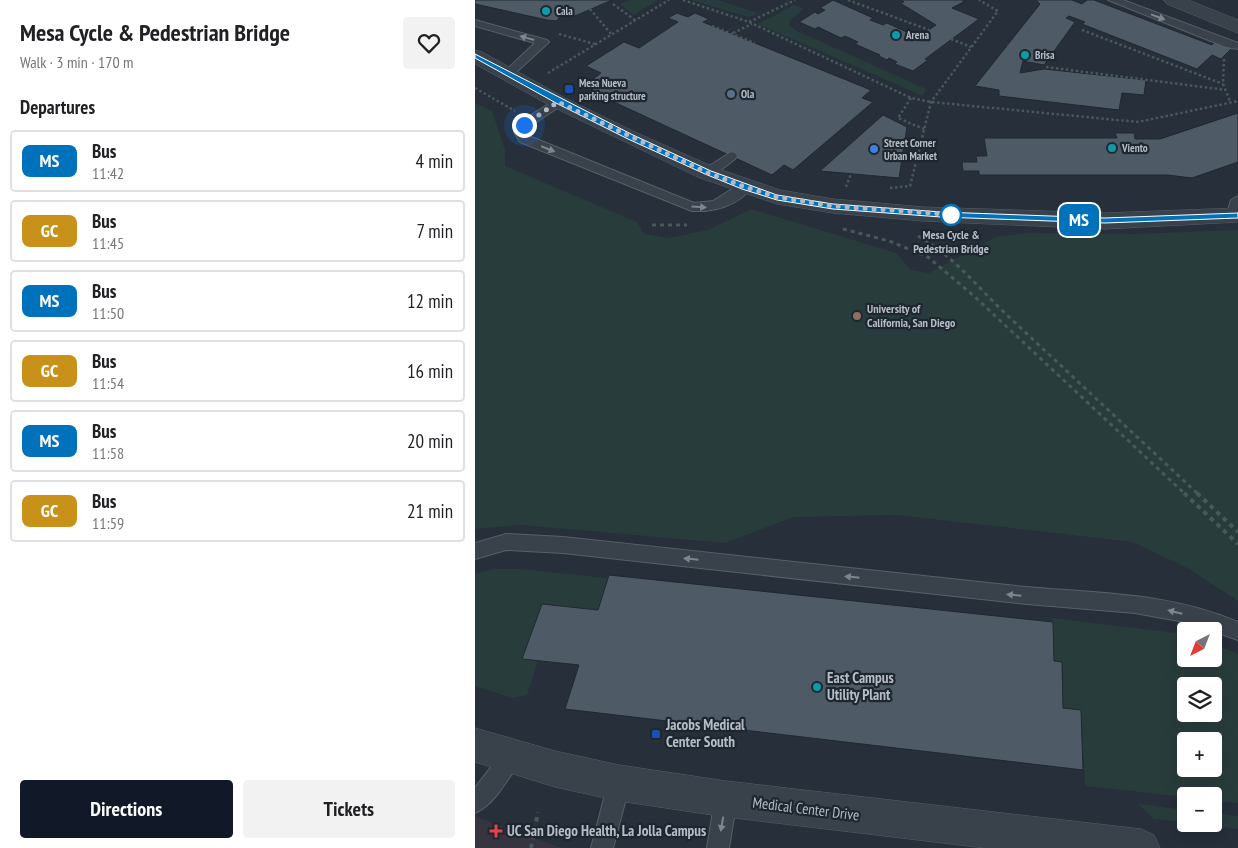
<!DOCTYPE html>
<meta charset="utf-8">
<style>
:root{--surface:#fff;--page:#f2f2f2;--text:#202124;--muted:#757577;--line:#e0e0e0;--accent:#111827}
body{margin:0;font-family:"PT Sans Narrow",sans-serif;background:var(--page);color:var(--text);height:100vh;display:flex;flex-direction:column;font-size:19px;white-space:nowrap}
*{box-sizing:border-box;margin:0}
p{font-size:16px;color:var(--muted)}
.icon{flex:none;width:28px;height:28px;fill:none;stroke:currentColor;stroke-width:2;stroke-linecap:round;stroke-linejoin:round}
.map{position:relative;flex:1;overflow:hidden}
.details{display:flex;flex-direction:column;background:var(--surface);width:475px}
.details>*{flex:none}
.badge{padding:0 10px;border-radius:8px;font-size:18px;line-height:32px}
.needle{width:32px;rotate:222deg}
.tools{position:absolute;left:702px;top:622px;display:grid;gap:10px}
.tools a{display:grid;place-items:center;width:45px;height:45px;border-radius:5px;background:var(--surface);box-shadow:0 5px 20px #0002;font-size:25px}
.you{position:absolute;width:25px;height:25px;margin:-12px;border:4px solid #fff;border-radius:50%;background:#1a73e8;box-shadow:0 0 0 8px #1a73e833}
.map>.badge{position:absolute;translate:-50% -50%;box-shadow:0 0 0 2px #fff}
h2{padding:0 20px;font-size:19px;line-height:45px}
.round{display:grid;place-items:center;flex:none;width:52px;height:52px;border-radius:5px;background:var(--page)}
.headline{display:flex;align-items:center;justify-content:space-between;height:85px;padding:0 20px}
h1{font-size:24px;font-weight:800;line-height:38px}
.button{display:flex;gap:10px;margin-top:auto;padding:10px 20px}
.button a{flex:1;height:58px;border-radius:5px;background:var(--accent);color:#fff;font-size:20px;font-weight:800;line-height:58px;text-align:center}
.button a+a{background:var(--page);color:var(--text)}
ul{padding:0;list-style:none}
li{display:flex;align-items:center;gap:15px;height:62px;margin:0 10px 8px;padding:0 10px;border:2px solid var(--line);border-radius:5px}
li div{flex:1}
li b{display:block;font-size:19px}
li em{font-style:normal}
li .badge{min-width:55px;font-weight:700;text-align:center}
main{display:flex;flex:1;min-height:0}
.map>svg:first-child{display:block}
.medical{fill:#35343f}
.green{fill:#293c3c;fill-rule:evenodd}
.building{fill:#4e5a65;stroke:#202831}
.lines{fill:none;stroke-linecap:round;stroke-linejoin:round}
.service-casing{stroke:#575f68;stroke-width:2}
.minor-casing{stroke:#575f68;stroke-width:1}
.tertiary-casing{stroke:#575f68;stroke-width:1}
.path-far2{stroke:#48595a;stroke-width:2.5;stroke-dasharray:2.5 2.5;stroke-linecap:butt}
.path-far1{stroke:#48595a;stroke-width:3;stroke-dasharray:4 4;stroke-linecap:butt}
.path{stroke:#48595a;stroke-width:4;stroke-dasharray:4.5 4.5;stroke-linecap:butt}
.service{fill:#39414a;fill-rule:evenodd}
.minor{fill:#39414a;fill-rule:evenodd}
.tertiary{fill:#39414a;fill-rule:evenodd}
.oneway{fill:#7d858e}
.line{fill:#0072bc;stroke:#fff}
.walk{stroke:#b5bcc6;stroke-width:5;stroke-dasharray:0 9}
.culture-dot{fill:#0f9aa8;stroke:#1e262f;stroke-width:2}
.transit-dot{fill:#1a4fb4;stroke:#1e262f;stroke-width:2}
.service-dot{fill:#5c6f8a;stroke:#1e262f;stroke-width:2}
.shop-dot{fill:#3f7fe0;stroke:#1e262f;stroke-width:2}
.stop-dot{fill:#fff;stroke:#0072bc;stroke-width:2.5}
.education-dot{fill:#8d6e63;stroke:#1e262f;stroke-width:2}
.health-dot{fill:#e0444e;stroke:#1e262f;stroke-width:2}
.labels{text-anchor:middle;stroke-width:4.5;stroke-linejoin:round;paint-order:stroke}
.far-poi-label{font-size:11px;font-weight:bold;fill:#b5bcc6;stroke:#1e262f;text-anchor:start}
.stop-label{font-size:12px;font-weight:bold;fill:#b5bcc6;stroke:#1e262f}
.poi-label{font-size:12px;font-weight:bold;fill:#b5bcc6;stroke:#1e262f;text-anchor:start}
.near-poi-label{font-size:15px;font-weight:bold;fill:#b5bcc6;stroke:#1e262f;text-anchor:start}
.near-street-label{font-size:15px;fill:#b5bcc6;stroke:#1e262f}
</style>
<main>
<section class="details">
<div class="headline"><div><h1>Mesa Cycle &amp; Pedestrian Bridge</h1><p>Walk · 3 min · 170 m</p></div><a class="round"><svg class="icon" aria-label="heart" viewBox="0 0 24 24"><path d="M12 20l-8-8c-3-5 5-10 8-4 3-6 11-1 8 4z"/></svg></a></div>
<h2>Departures</h2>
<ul>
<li><span class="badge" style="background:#0072bc;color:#fff">MS</span><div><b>Bus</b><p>11:42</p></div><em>4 min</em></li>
<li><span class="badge" style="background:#c7911a;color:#fff">GC</span><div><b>Bus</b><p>11:45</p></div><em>7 min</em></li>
<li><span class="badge" style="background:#0072bc;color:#fff">MS</span><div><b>Bus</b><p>11:50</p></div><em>12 min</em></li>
<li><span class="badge" style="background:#c7911a;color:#fff">GC</span><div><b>Bus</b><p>11:54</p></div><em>16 min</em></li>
<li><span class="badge" style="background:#0072bc;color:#fff">MS</span><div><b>Bus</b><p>11:58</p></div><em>20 min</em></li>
<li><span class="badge" style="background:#c7911a;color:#fff">GC</span><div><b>Bus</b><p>11:59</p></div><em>21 min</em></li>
</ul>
<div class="button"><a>Directions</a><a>Tickets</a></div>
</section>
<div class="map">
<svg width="763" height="848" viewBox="0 0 763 848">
<rect width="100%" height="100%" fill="#262f3a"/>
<path class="medical" d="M0,816L84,847L93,848H0Z"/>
<path class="green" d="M155,0H183L159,15L145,4Z
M216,0H243L283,13L274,17Z
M319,5L329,9L315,20L314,25L320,30L451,89L448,96L283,24Z
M0,103L17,111L30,150V166L162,222L169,234L194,238L233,230L276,209L421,253L436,270L454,273L521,237L553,233L662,234L763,230V601L714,569L658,542L422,515L319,517L250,543L47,525L0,529Z
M18,569H44L133,578L123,610L67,604L48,658L63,660L52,695L37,698L0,686V574Z
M577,618L702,633L711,636V659H739V644L763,654V803L739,801V796L711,797L610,786L606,710L588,708L587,662L579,661ZM711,686H739V714H711ZM711,741H739V769H711Z
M663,804L711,810V822L679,819Z
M739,813L763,816V829L722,824H739Z"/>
<path class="building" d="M0,0H137L100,16L89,13L81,21L72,20L0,4Z
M358,0L398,18L395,20L408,25L412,23L436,34L439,32L446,35L461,25L425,3L429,2L426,0H487L490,1L477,8L504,19L450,59L453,60L438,71L420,64L422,62L414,58L412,60L404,56L405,55L380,44L383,42L370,36L366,38L343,27L340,29L324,22L340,12L343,14L350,10L345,8Z
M561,0H597L607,4L612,0H619L737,45L740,42L757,48L746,59L737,55L722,69L607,24L610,22L594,16L591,18L600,22L569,65L548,61L545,73L569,69L671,80L669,95L647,93L644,110L524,96V90L500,86L565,4Z
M202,13L213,17L220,13L234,19L228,22L396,90L387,98L398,102L318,170L309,165L297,175L115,91L126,84L117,80L126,73L111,66L149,42L164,48L203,22L193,18Z
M763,113V162L717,178L693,175H504V171H488L487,162H502L501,156H512L509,138H642L640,133H659L660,139H685Z
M408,115L432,127L424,178L345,171Z
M134,575L578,622L579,661L587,662L588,708L606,710L608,770L90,709L104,665L47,659L67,604L123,610Z"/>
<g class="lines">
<g class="service-casing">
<path id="service" d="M633,0H648L763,43V49L751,47Z
M0,20L72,40L74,42L36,77H28L26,75L28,73L60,43L0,26Z
M83,98L89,102L87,105L54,127L51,132L54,136L219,203L238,201L265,184H275L277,187C263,206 239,212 217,211L45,142L39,132L45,122Z
M256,152L260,153L262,156L260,159L238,176H228L227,173L228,170Z
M763,196V219H753L751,216L756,200Z
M31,534L88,537C236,553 384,569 532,585C610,594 690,590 763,622V640L715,623L660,613L552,604L88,553L31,550L0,559V543Z
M37,746L44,749L47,756L44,763C32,780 20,804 0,813V788L30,749Z
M144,772L151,776L155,783L138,848H116L133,783L137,776Z
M251,788L259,791L262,799L254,848H232L240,799L243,791Z"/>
</g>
<g class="minor-casing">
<path id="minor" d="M689,0H713L763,20V33L692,4Z
M0,50L7,52L90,98L162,133L241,168L305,190L358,199L448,207L630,213L763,208V222L630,229L448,221L358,213L302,204L225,178L76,106L0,64Z"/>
</g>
<g class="tertiary-casing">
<path id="tertiary" d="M0,728L80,751L144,765L251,781L666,829L679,835L685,848H510L251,817L144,801L80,787L0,762Z"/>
</g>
<path class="path-far2" d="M208,0L274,22L436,98L456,102L663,122L763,101
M373,0L454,30
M138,4L160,20
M115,9L137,35
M274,22L320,0
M237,26L280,43
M607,30L748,84
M258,33L277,24
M84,34L120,44
M476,39L496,47
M749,59L748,84L755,101
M571,67L751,90
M73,73L194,0
M0,88L40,111
M436,98L423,118L449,129
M371,187L376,174
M415,188L435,186L456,102L523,11L504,0"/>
<path class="path-far1" d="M177,225H212
M368,229L414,241L453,257L500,297L710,494
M443,236C479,256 504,289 534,317C597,376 660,435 723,494"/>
<path class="path" d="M709,493L763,544
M722,493L763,532
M56,848L63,812"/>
<use href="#service" class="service"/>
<use href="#minor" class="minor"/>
<use href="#tertiary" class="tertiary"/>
</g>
<defs><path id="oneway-solid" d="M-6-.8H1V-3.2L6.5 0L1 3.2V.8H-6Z" transform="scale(1.25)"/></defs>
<g class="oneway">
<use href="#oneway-solid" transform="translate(683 17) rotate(21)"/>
<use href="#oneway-solid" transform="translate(52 38) rotate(-164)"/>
<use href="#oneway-solid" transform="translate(73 149) rotate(22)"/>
<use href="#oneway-solid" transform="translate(224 207) rotate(3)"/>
<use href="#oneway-solid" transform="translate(216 559) rotate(-174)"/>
<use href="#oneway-solid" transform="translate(377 577) rotate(-174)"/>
<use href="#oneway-solid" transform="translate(539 595) rotate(-174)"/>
<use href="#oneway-solid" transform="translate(700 612) rotate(-166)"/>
<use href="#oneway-solid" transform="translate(247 824) rotate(100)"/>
</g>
<path class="line" d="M0,54L158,135L236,171L302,195L358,204L466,212L630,218L763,213V218L630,223L466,217L358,209L302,200L267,189L230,174L153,139L81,103L0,58Z"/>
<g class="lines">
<path class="walk" d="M49,125L83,102L233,173L270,187L302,197L358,206L484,215H476"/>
</g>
<g class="culture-dot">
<circle cx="71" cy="11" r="5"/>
<circle cx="421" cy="35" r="5"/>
<circle cx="550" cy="55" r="5"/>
<circle cx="637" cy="148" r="5"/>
<circle cx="342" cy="687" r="5"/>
</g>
<g class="transit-dot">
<rect x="89" y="84" width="10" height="10" rx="2.5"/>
<rect x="176" y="729" width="10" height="10" rx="2.5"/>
</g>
<circle class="service-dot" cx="256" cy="94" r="5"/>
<circle class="shop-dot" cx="399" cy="149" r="5"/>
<circle class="stop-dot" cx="476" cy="215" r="10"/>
<circle class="education-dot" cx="382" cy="316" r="5"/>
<path class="health-dot" d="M18.5 823.5h5v5h5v5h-5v5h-5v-5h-5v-5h5z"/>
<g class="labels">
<g class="far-poi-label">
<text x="81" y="15">Cala</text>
<text x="431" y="39">Arena</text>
<text x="560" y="59">Brisa</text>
<text x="104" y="87">Mesa Nueva<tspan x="104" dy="13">parking structure</tspan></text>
<text x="266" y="98">Ola</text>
<text x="409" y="147">Street Corner<tspan x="409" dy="13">Urban Market</tspan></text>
<text x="647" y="152">Viento</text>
</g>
<g class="stop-label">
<text x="476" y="239">Mesa Cycle &amp;<tspan x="476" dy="14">Pedestrian Bridge</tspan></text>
</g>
<g class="poi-label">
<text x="392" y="313">University of<tspan x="392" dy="14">California, San Diego</tspan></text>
</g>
<g class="near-poi-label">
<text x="352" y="683">East Campus<tspan x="352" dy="17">Utility Plant</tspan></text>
<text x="191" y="730">Jacobs Medical<tspan x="191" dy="17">Center South</tspan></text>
<text x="32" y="836">UC San Diego Health, La Jolla Campus</text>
</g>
<g class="near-street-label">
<text transform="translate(331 809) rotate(7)" y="5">Medical Center Drive</text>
</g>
</g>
</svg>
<div class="tools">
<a><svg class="needle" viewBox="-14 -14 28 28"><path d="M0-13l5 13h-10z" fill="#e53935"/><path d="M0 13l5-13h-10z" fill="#757577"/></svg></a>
<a><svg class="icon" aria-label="layers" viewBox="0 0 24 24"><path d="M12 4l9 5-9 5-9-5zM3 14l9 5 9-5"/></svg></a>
<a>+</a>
<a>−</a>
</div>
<div class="you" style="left:49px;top:125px"></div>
<b class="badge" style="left:604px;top:220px;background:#0072bc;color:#fff">MS</b>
</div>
</main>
